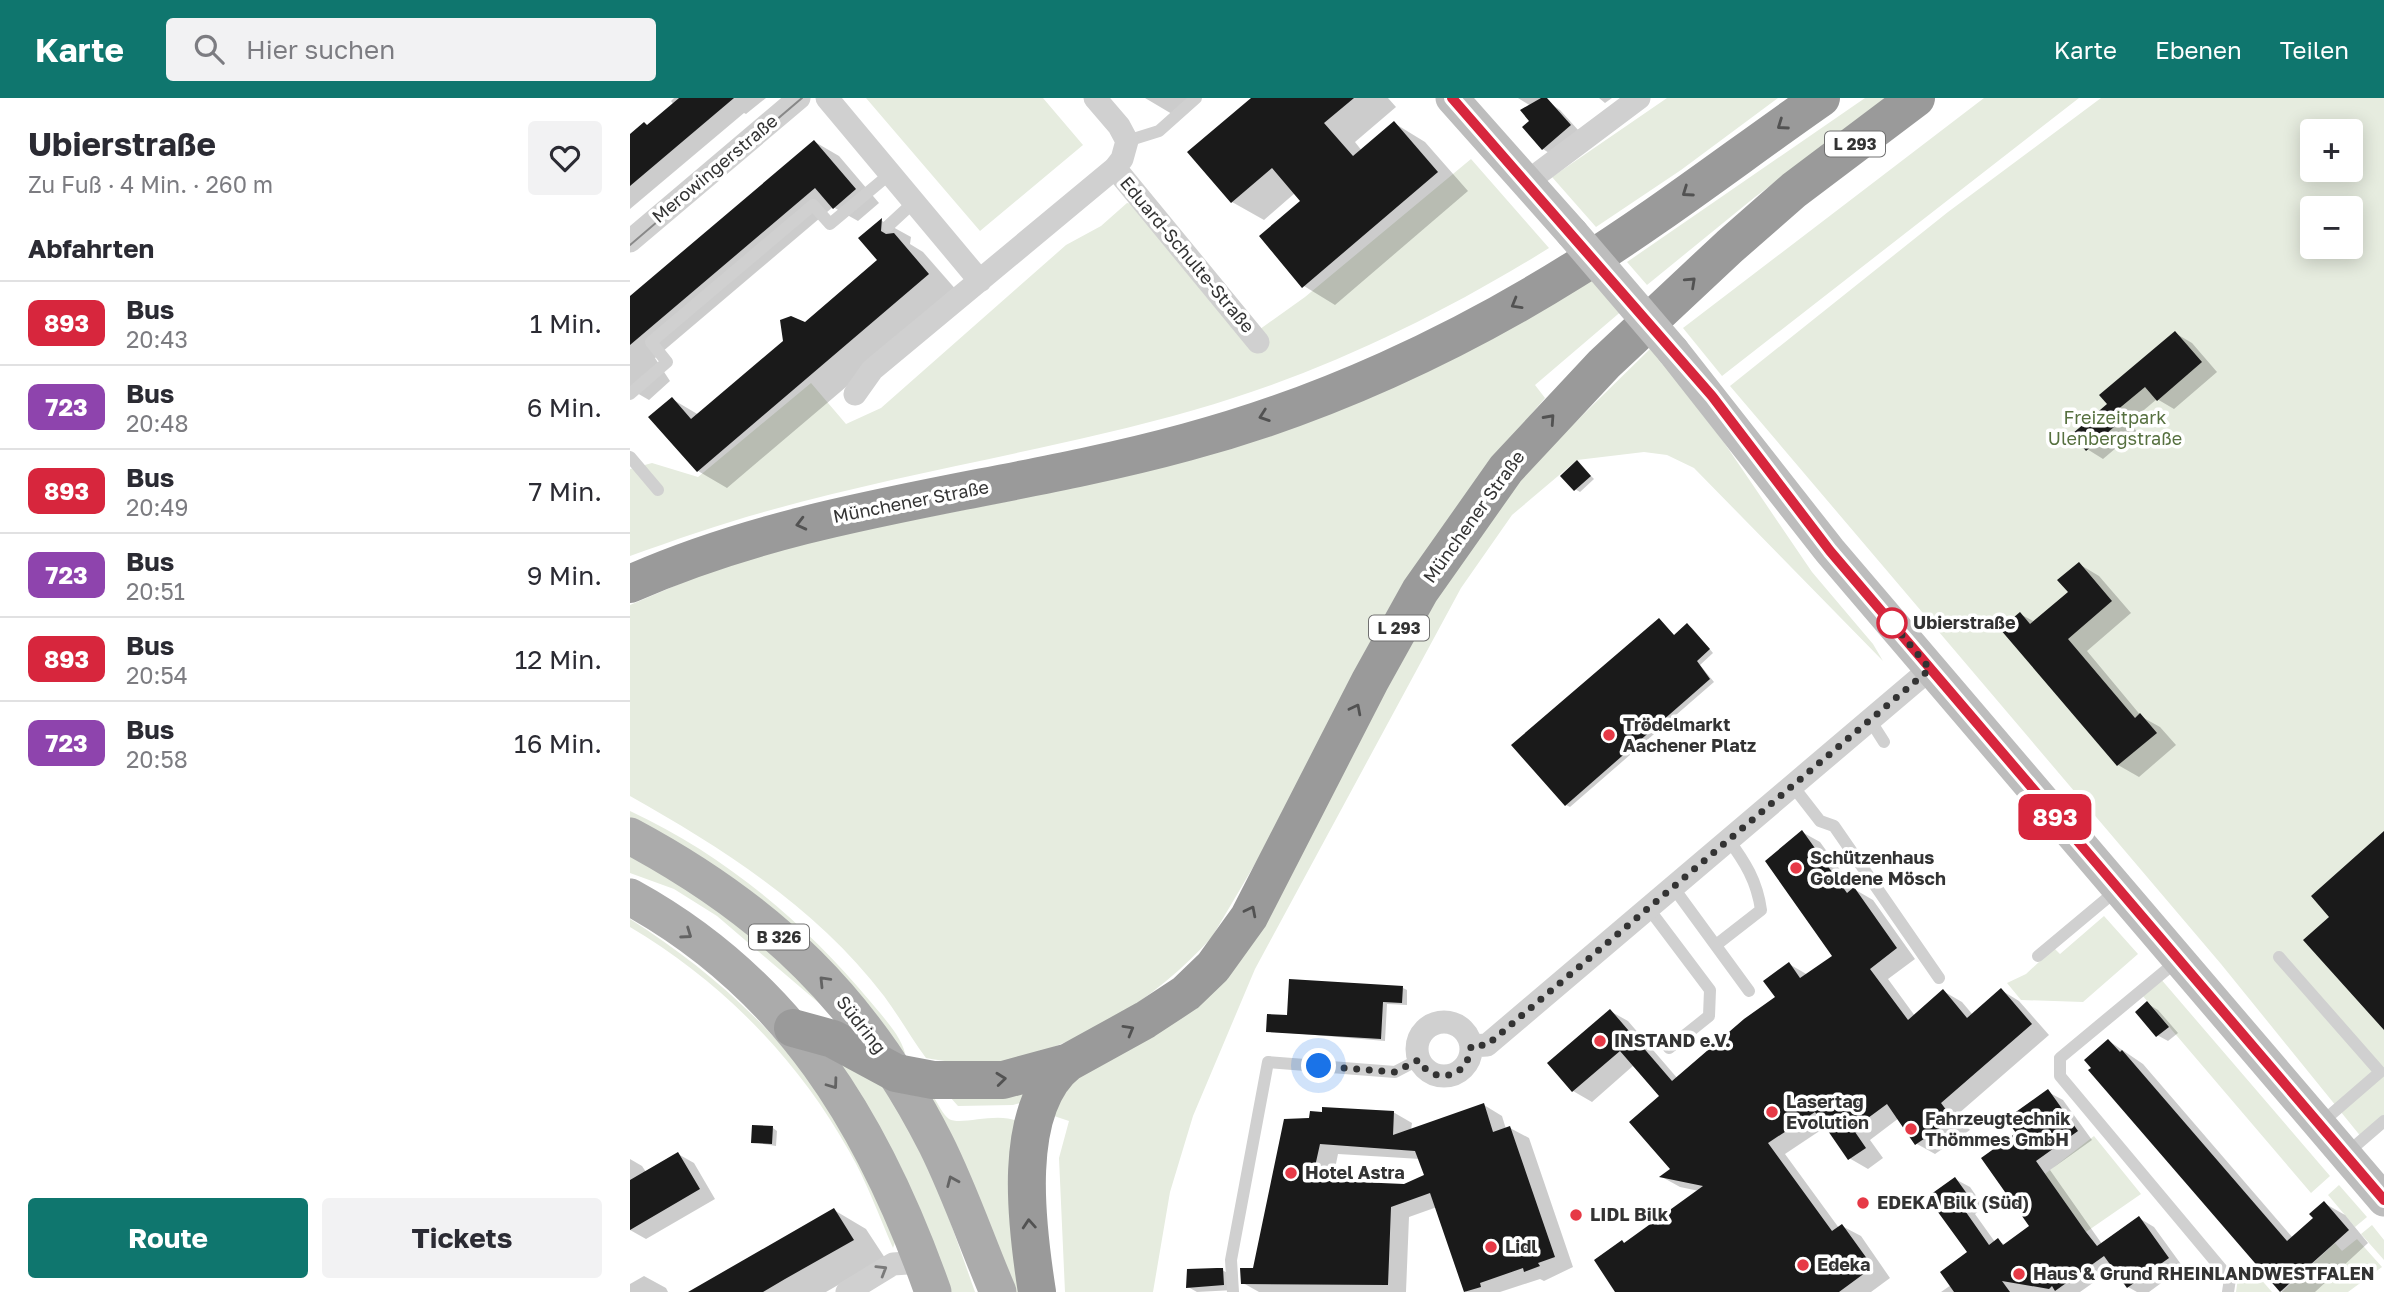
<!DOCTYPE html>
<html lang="de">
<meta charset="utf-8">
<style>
:root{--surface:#fff;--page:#f2f2f3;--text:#2b2b33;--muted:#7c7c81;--line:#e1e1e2;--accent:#0f766e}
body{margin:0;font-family:"Golos Text",sans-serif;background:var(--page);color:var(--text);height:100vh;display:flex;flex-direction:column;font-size:26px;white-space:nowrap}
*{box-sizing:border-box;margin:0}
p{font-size:23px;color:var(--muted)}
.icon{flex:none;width:38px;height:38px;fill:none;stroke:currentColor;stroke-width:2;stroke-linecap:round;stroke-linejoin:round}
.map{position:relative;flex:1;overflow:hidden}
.panel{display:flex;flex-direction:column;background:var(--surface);width:630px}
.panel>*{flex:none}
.badge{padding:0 14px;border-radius:10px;font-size:24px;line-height:46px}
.tools{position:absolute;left:1670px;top:21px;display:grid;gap:14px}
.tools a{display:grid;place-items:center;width:63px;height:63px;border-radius:7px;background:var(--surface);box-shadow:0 4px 18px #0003;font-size:35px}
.you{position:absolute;width:35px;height:35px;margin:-18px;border:5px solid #fff;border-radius:50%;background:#1a73e8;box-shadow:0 0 0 10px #1a73e833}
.map>.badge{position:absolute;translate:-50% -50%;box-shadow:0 0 0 4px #fff}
h2{padding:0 28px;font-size:26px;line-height:63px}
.round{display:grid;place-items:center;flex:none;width:74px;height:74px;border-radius:7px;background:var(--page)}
.headline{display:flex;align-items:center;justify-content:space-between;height:119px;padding:0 28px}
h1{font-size:33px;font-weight:700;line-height:52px}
.cta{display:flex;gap:14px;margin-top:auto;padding:14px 28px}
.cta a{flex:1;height:80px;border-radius:7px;background:var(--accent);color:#fff;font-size:28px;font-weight:700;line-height:80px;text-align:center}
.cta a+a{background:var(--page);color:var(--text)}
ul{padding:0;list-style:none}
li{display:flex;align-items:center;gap:21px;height:84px;padding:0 28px;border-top:2px solid var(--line)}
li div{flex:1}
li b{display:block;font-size:26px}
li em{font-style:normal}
li .badge{min-width:77px;font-weight:700;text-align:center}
header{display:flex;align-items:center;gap:42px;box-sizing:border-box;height:98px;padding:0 35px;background:var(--accent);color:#fff}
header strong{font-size:33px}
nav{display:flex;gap:38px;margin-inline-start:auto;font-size:24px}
.search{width:490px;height:63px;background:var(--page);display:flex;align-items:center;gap:18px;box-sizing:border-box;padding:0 24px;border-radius:7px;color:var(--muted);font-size:26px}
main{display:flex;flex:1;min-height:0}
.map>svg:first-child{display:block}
.green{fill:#e6ecdf;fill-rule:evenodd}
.shadow{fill:#0003;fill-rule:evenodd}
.building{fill:#1a1a1a;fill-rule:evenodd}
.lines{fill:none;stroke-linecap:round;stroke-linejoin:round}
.lane{stroke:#d0d0d0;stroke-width:12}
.street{stroke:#d0d0d0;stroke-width:23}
.secondary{stroke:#bdbdbd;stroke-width:33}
.primary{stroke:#ababab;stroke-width:37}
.highway{stroke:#9a9a9a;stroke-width:38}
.tram{stroke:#888;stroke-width:2}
.secondary-bridge{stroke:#bdbdbd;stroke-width:33}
.oneway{stroke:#525252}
.oneway2{stroke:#636363}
.oneway3{stroke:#7a7a7a}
.line-casing{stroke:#fff;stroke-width:16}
.line{stroke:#d7263d;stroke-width:10}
.walk{stroke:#333;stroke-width:7;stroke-dasharray:0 12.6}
.stop-dot{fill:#fff;stroke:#d7263d;stroke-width:3.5}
.poi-dot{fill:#e63946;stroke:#fff;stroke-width:2.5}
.labels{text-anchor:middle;stroke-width:7;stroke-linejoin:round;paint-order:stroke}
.shield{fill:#fff;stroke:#707070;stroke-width:2}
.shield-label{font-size:16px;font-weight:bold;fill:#333}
.street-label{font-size:18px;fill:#333;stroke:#fff}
.park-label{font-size:18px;fill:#56703f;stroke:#fff}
.stop-label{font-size:18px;font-weight:bold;fill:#333;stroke:#fff;text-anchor:start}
.poi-label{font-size:18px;font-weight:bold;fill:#333;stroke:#fff;text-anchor:start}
</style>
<header>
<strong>Karte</strong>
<div class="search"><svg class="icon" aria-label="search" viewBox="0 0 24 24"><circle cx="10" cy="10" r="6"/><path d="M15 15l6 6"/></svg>Hier suchen</div>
<nav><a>Karte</a><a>Ebenen</a><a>Teilen</a></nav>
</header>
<main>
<section class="panel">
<div class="headline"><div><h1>Ubierstraße</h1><p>Zu Fuß · 4 Min. · 260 m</p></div><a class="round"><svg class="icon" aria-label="heart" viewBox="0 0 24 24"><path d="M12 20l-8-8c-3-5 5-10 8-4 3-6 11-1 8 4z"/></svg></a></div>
<h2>Abfahrten</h2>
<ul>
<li><span class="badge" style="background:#d7263d;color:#fff">893</span><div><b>Bus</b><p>20:43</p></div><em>1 Min.</em></li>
<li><span class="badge" style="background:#8e44ad;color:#fff">723</span><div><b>Bus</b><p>20:48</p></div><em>6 Min.</em></li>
<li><span class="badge" style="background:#d7263d;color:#fff">893</span><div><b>Bus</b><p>20:49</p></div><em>7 Min.</em></li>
<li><span class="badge" style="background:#8e44ad;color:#fff">723</span><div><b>Bus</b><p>20:51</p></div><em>9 Min.</em></li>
<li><span class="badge" style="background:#d7263d;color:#fff">893</span><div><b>Bus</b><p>20:54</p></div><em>12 Min.</em></li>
<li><span class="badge" style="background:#8e44ad;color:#fff">723</span><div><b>Bus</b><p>20:58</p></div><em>16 Min.</em></li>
</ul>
<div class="cta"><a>Route</a><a>Tickets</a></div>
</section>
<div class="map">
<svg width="1754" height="1194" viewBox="0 0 1754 1194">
<rect width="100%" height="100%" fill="#fff"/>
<path class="green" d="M236,0H413L453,47L350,133Z
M1037,0H1148L1051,72L966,129L922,79Z
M1235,0H1258L1125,99L1017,187L997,164Z
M1354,0H1449L1092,278L1053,230Z
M1471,0H1754V1021L1732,1040L1591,866L1100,288L1318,114ZM1682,33H1720V72H1682ZM1682,110H1720V149H1682Z
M841,61L919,150C810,218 688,277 564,312C424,352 280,373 141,412C93,425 47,441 0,458V371L22,365L68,379L181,285L216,326L251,310L436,147L471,128L497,105L507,107L619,239L675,199Z
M966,179L994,211L905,287L915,300L863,361L582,839C534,892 475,933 406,955C395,958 382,964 370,965C345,969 321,964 296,960C281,940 269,918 254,898C188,811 94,751 0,698V507L129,452L379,403Z
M1021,250L1093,343L1182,474L1243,546L1253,563L1064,370L1037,357L1014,354L947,362L882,417L831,490L625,871L563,1018L540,1094L523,1194H435L429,1060L439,1023L421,1017L444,982L523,934L754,584L869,399Z
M0,713C93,756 174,824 239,902C252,918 270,936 275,955L270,954L0,720Z
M0,754L35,773L153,863L190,906L87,818L44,791L0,775Z
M1474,818L1508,856L1453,904L1391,902L1377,885L1396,876L1424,850L1430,856Z
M0,821C87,876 161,945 216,1033C236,1065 250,1104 267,1139L263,1150C249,1118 237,1084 219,1053C167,960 91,883 0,829Z
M1530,880L1700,1078L1681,1095L1512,897Z
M198,956L255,985L309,1092L345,1194H319Z
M393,996L390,1005L383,1007L328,1008L320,999Z
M299,998H303C307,1004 313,1017 319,1021C331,1028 365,1014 387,1023L388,1194H379Z
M1464,1038L1511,1096L1456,1134L1415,1076Z
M1709,1087L1737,1119L1725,1129L1698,1097Z
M1742,1127L1754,1142V1162L1731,1136Z
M1727,1141L1752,1169L1718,1194H1652L1705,1145L1712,1153Z
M1621,1170L1642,1194H1606L1608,1180Z"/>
<path class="shadow" d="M44,0H136L116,16L114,15L0,111V38L18,29L44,7L41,3Z
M515,0H560L542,16Z
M624,0H758L766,9L725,44L732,53L764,25L795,44L838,93L705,207L674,188L673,103L665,95L634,122L602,104Z
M888,0H912L930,12L949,33L922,57L913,51L901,23V8Z
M969,0H982L975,5Z
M185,44L209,58L249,105L228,123L203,109L25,260L40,283L19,302L0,291V201Z
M252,123L281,139L280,146L293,154L328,194L97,390L68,373L42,301L69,317L250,163L231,140Z
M1545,235L1562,245L1587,274L1544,311L1527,301L1501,323L1506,333L1473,361L1457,351L1479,306Z
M947,364L964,381L950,394L945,391Z
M1449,466L1469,478L1501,515L1457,553L1512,619L1530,629L1546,647L1509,679L1488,667L1373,531L1390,516L1405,524L1440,494Z
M1029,522L1045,538L1057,527L1062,530L1083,555L1070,567L1084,584L940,709L936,707Z
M1172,734L1190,744L1224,791L1243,802L1285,861L1258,881L1285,918L1313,893L1332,904L1343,917L1371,892L1389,903L1419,937L1328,1016L1340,1032L1305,1056L1287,1046L1269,1020L1240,1042L1253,1060L1238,1071L1219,1060L1197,1028L1155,1056L1209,1130L1212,1128L1231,1138L1260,1180L1241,1194H987L995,1146L1069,1093L1050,1089L1032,1079L1042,1071L1032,998L1004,967L962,1004L943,993L919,965L980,913L998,923L1048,981L1147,899L1159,866L1178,877L1204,858Z
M773,890L777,892V907L757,906L755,943L638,933L659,919Z
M1518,906L1528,912L1548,935L1538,943L1527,937Z
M1479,943L1513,966L1663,1140L1686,1120L1694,1105L1715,1117L1738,1145L1685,1194H1652L1473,988Z
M1418,994L1433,1002L1462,1042L1420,1072L1472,1146L1509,1120L1524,1129L1553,1169L1519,1194H1507L1498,1189L1484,1170L1450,1194H1311L1321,1187L1339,1155L1325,1081L1340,1089L1354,1109L1345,1116L1365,1144L1368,1143L1376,1147L1401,1129L1388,1035Z
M854,1007L872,1018L876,1031L880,1030L899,1040L943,1169L914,1183L910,1181L870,1194H836L807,1109L779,1119L776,1194H629L613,1185L624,1172L655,1022L763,1014L782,1025L781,1032ZM708,1056L790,1061L796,1078L774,1088L702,1085Z
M143,1030L147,1033L146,1048L122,1044Z
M48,1056L64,1065L85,1101L16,1141L0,1132V1061L12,1068L16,1074Z
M204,1112L236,1131L255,1160L196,1194H70Z
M592,1172L603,1178L604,1192L567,1194L558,1189Z
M14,1178L36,1190L38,1194H0V1186Z"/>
<path class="building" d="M49,0H104L0,88V36L14,24L17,27Z
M621,0H724L694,25L723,58L764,23L808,74L672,190L629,138L670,103L642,70L601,105L557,54Z
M911,0H917L941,27L912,52L892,29L899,23L890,12Z
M184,42L226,91L203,111L185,90L0,247V198Z
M252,120L251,133L256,136L264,135L299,176L67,374L18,319L42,299L61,321L153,243L150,222L161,218L175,224L247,162L228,140Z
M1545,233L1572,264L1527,303L1515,289L1486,313L1491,323L1456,353L1442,336L1477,306L1469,297Z
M947,362L961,378L944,393L930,378Z
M1449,464L1482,503L1438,541L1505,620L1510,615L1527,635L1487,668L1370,531L1390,514L1400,526L1438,494L1427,482Z
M1029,520L1044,537L1057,525L1080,551L1067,563L1080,581L935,708L881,647Z
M1172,732L1217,795L1224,789L1267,850L1240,871L1278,922L1313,891L1337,920L1371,890L1402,926L1311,1005L1323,1021L1285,1047L1257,1006L1223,1031L1236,1050L1218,1062L1185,1014L1138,1045L1202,1133L1212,1126L1243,1169L1209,1194H985L964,1162L992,1142L994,1145L1073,1088L1029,1079L1040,1071L999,1024L1029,998L990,953L942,994L917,965L980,911L1042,983L1114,921L1145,899L1133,883L1159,864L1170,880L1202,858L1135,763Z
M1754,733V932L1673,842L1699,819L1681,798Z
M659,881L773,888L772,905L753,904L751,941L636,934L637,916L657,917Z
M1517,903L1539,929L1526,939L1505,914Z
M1478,941L1490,954L1492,952L1657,1143L1683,1120L1679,1116L1694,1103L1719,1132L1650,1194L1458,972L1461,970L1454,962Z
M1418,991L1448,1033L1406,1063L1456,1134L1467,1148L1509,1118L1539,1160L1497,1190L1474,1158L1425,1193L1422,1188L1419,1191L1372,1183L1380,1194H1324L1310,1174L1337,1154L1297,1099L1325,1079L1340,1100L1331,1107L1359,1147L1368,1140L1373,1147L1399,1128L1351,1060L1386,1035L1376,1021Z
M854,1005L863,1034L880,1028L925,1159L908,1165L910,1168L894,1174L893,1170L850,1185L851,1189L834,1194L800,1095L761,1109L758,1187L611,1186L610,1170H623L654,1021L679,1020L680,1013L692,1014V1009L764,1013L763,1037ZM690,1046L785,1053L794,1077L774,1086L682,1082Z
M122,1027L143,1028L142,1046L121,1045Z
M48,1054L70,1091L0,1132V1082Z
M204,1110L224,1142L155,1181L133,1194H58Z
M587,1170H593L594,1187L556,1190L557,1171Z"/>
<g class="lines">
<path class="lane" d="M497,43L529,33L566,0
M258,128L284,104
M0,296L37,264L21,244L183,107L200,126L261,75
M0,359L28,392
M1240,622L1254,644
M1162,687L1190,723L1204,728L1309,880
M1043,789L1119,893
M1019,811L1080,892L1079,918L1039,950
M1086,847L1131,812C1127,783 1115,764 1098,741
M1408,858L1487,792
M1649,859L1750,974L1691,1025
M1547,863L1430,960V978L1600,1181L1598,1194
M1717,1055L1754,1023
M603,1194L601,1162L638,964L765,974L788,962"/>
<path class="street" d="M197,0L350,183
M485,70L628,244
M897,84L1009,0
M0,143L169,0
M225,296L242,272L485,70L492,61L497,43L489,28L465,0
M787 951a27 27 0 1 1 54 0a27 27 0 1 1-54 0Z
M841,948L857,947L1300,571
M217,1194L263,1166L292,1164"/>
<path class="secondary" d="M822,0L942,135
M1043,253L1200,453L1754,1102"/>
<path class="primary" d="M0,738C140,813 234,904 306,1046C330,1094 347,1145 368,1194
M0,799C160,887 244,1027 303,1194"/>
<path class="highway" d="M0,486C178,407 371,395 557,344C692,308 826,246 944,172C1029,119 1109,57 1191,0
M163,930L203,941L266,975L303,982H373L439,964L515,922L556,895L583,869L619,819L740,583L790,493L876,371L974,266L1100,148L1164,92L1286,0
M407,1194C397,1130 380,1009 439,964"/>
<path class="tram" d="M0,147L172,0"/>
<path class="secondary-bridge" d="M942,135L1043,253"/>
</g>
<defs><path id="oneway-chevron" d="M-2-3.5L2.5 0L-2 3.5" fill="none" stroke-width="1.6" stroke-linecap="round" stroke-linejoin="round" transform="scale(1.75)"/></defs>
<g class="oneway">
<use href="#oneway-chevron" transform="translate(1152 27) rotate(145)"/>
<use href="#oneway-chevron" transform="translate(1057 94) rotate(145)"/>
<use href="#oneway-chevron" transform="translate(1061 184) rotate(-43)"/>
<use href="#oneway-chevron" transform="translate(886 206) rotate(150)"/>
<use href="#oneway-chevron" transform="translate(634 318) rotate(161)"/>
<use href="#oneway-chevron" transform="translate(920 321) rotate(-48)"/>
<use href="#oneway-chevron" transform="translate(171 426) rotate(166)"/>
<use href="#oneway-chevron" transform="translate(726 611) rotate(-63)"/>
<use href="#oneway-chevron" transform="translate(621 813) rotate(-63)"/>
<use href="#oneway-chevron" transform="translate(499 932) rotate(-30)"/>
<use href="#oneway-chevron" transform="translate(371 981) rotate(-6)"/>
<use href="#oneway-chevron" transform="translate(399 1126) rotate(-94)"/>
</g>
<g class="oneway2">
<use href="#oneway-chevron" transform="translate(57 836) rotate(35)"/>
<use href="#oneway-chevron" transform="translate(194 883) rotate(-134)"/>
<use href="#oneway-chevron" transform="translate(203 986) rotate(54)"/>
<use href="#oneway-chevron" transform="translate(322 1083) rotate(-113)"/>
</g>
<use class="oneway3" href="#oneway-chevron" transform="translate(252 1172) rotate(-31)"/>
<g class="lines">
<g class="line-casing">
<path id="line" d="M822,0L1082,298L1200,453L1754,1102"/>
</g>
<use href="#line" class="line"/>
<path class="walk" d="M689,968L765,974L788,962C805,989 839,979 841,948L857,947L1300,571L1262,525"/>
</g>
<circle class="stop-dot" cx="1262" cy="525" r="14"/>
<g class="poi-dot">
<circle cx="979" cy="637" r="7"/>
<circle cx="1166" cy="770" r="7"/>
<circle cx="970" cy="943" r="7"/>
<circle cx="1142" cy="1014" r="7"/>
<circle cx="1281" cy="1031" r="7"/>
<circle cx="661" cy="1075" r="7"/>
<circle cx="1233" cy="1105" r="7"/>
<circle cx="946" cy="1117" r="7"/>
<circle cx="861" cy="1149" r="7"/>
<circle cx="1173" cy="1167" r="7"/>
<circle cx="1389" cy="1176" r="7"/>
</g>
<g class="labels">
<g class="shield">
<rect x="1195" y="33.5" width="60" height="25" rx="5"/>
<rect x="739" y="517.5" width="60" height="25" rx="5"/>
<rect x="119" y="826.5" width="60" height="25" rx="5"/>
</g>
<g class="shield-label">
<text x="1225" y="52">L 293</text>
<text x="769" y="536">L 293</text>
<text x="149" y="845">B 326</text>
</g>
<g class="street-label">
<text transform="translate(85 71) rotate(-40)" y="6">Merowingerstraße</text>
<text transform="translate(557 157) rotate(50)" y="6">Eduard-Schulte-Straße</text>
<text transform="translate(281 404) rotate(-11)" y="6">Münchener Straße</text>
<text transform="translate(844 419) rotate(-54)" y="6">Münchener Straße</text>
<text transform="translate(231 927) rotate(52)" y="6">Südring</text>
</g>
<g class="park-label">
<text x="1485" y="326">Freizeitpark<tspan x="1485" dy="21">Ulenbergstraße</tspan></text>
</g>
<g class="stop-label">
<text x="1283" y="531">Ubierstraße</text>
</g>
<g class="poi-label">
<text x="993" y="633">Trödelmarkt<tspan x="993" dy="21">Aachener Platz</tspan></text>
<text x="1180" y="766">Schützenhaus<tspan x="1180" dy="21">Goldene Mösch</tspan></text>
<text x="984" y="949">INSTAND e.V.</text>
<text x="1156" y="1010">Lasertag<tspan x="1156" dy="21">Evolution</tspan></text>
<text x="1295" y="1027">Fahrzeugtechnik<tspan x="1295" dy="21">Thömmes GmbH</tspan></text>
<text x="675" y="1081">Hotel Astra</text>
<text x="1247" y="1111">EDEKA Bilk (Süd)</text>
<text x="960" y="1123">LIDL Bilk</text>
<text x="875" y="1155">Lidl</text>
<text x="1187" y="1173">Edeka</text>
<text x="1403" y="1182">Haus &amp; Grund RHEINLANDWESTFALEN</text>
</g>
</g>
</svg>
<div class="tools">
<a>+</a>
<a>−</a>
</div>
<div class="you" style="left:689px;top:968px"></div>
<b class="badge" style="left:1425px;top:719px;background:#d7263d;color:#fff">893</b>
</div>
</main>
